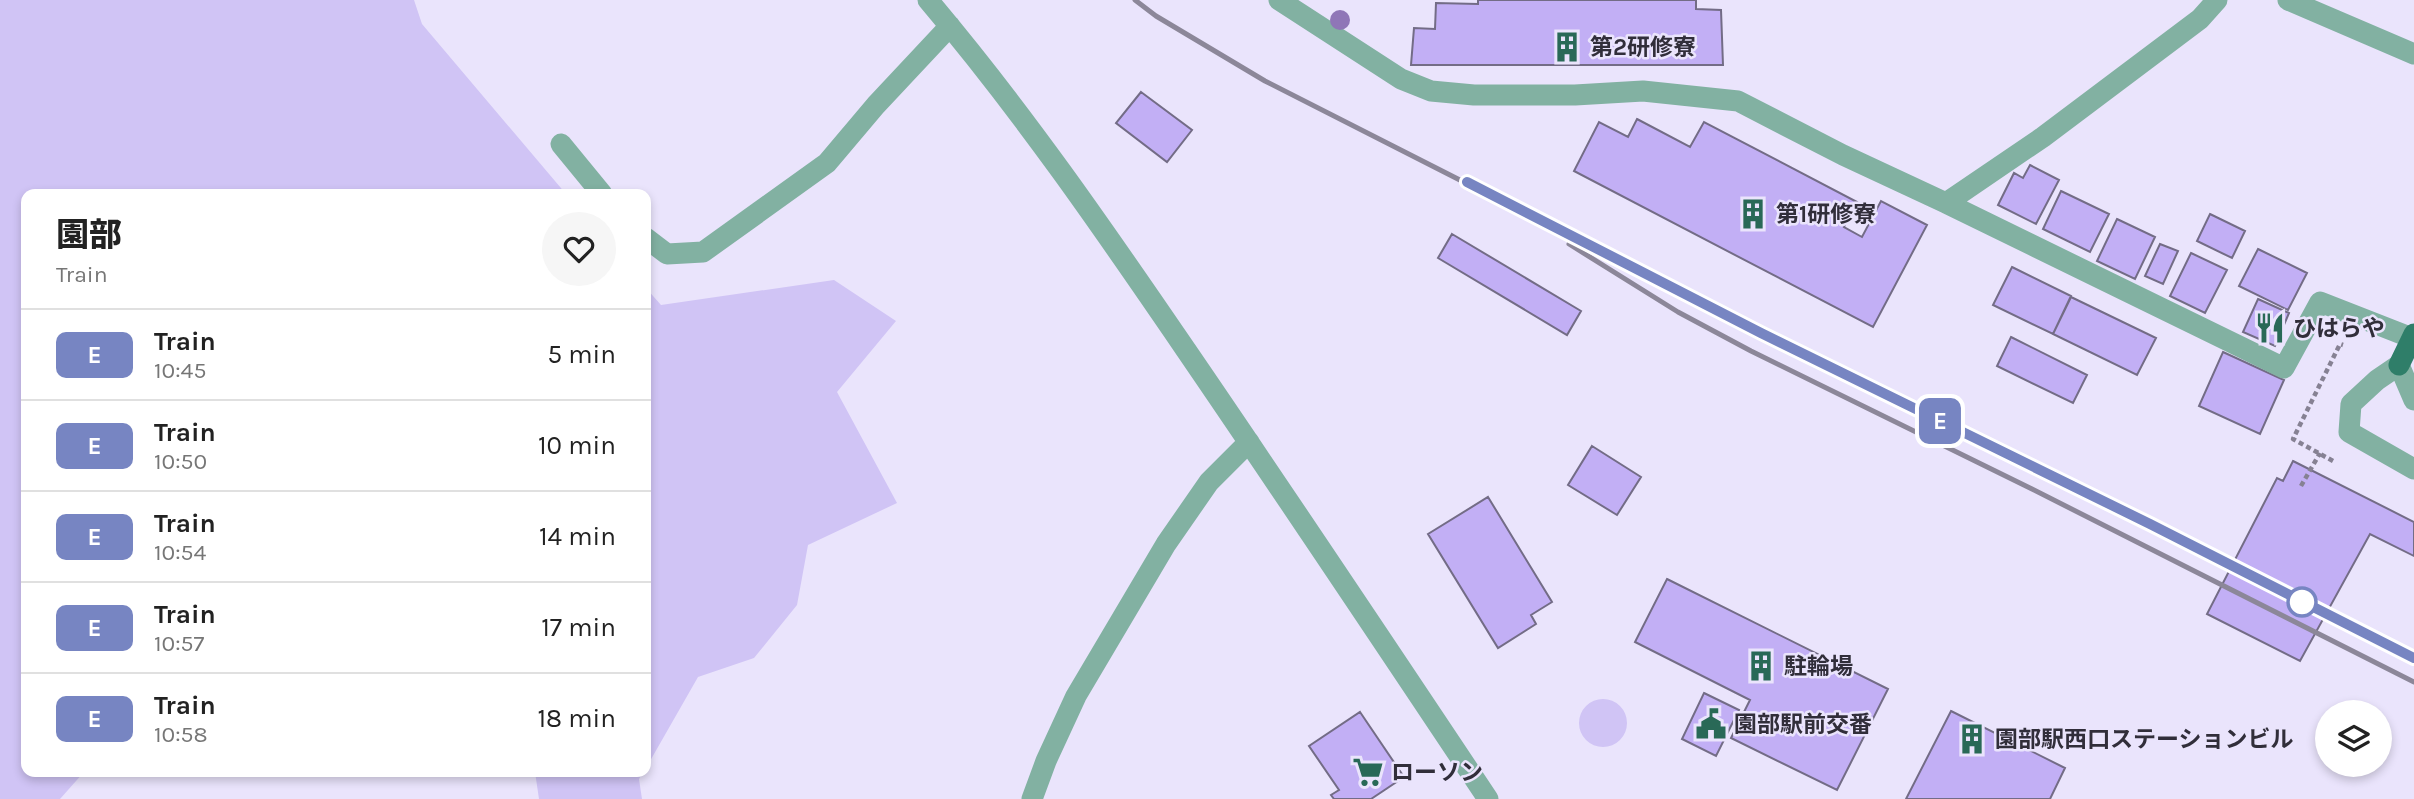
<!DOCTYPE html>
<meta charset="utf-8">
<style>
:root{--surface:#fff;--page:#f6f6f6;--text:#222;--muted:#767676;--line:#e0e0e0}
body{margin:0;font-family:Karla,"Noto Sans JP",sans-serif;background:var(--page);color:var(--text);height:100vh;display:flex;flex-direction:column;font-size:26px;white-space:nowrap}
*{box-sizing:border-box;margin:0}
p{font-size:23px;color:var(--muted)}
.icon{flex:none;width:38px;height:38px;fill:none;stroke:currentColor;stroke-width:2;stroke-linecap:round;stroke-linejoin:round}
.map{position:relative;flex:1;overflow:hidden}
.panel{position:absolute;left:21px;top:189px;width:630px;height:588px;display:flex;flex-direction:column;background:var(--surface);border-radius:14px;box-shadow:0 4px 10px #0003}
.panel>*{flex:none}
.badge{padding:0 14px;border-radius:10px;font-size:24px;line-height:46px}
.fabs{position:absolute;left:2315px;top:700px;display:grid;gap:14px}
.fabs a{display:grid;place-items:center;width:77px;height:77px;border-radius:50%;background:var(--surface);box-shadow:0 4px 10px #0003;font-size:35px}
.map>.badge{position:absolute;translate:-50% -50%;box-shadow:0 0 0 4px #fff}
.round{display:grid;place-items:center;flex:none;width:74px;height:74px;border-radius:37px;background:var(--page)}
.headline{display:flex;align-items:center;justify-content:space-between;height:119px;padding:0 35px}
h1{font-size:33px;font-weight:800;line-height:52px}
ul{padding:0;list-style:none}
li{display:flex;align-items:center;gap:21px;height:91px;padding:0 35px;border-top:2px solid var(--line)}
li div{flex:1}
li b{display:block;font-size:26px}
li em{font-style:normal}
li .badge{min-width:77px;font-weight:700;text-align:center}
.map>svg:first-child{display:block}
.green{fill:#d0c4f5}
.building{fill:#c2aff5;stroke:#736c86;stroke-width:2}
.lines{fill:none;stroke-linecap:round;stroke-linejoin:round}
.path{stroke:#868193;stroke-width:4.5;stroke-dasharray:5 3.5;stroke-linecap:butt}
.minor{stroke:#82b1a2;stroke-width:21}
.major{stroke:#2f7e69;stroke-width:21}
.rail{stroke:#8c8799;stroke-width:5}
.tree{fill:#8f76b7}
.line-casing{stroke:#fff;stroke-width:16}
.line{stroke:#7785c2;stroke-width:10}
.stop-dot{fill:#fff;stroke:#7785c2;stroke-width:3.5}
.labels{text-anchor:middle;stroke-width:5;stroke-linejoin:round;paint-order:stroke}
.poi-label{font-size:23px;font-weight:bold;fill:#312e3a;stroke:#eae4fc;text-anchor:start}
</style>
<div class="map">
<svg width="2414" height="799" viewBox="0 0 2414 799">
<rect width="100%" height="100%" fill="#eae4fc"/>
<path class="green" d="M0,0H414L422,24L566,194H26V772H84L60,799H0Z
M834,280L896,321L837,392L897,503L808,545L797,605L754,658L698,677L646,768V288L661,305Z
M1579 723a24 24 0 1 1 48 0a24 24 0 1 1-48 0Z
M535,772H643L639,779L642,799H539Z"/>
<path class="building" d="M1478,0H1696V9L1721,10L1723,65H1411L1414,28L1435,29L1436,3L1478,4Z
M1141,92L1192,130L1167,162L1116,123Z
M1637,119L1690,147L1704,122L1857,202L1844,227L1862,237L1881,201L1927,225L1873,327L1574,171L1599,122L1628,137Z
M2030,165L2059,180L2036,224L1998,205L2014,173L2023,178Z
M2061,191L2109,214L2090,252L2043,229Z
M2210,214L2245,231L2232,258L2197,241Z
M2117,219L2155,237L2135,279L2097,261Z
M1452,234L1581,311L1567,335L1438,258Z
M2160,244L2178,251L2163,284L2145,276Z
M2258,249L2307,273L2288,310L2239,286Z
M2191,253L2227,270L2205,313L2170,296Z
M2012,267L2071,296L2053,334L1993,305Z
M2071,297L2156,338L2137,375L2053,334Z
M2258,299L2289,313L2275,346L2243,332Z
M2011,337L2087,375L2073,403L1997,366Z
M2223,352L2284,380L2260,434L2199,406Z
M1592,446L1641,477L1617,515L1568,485Z
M2293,461L2414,522V556L2370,534L2300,661L2207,614L2277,478L2283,481Z
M1488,497L1552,602L1531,615L1536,624L1498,648L1428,534Z
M1667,579L1888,689L1837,790L1731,738L1750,700L1635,642Z
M1704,693L1739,710L1716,756L1682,739Z
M1951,711L2065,768L2050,799H1906Z
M1360,712L1404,777L1371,799H1334L1331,795L1339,790L1309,746Z"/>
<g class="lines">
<path class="path" d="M2333,461L2293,439L2340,344L2343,345
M2301,486L2320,453"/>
<path class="minor" d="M928,0C1022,111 1104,230 1186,350C1288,499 1388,649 1488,799
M1279,0L1401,79L1431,91L1474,95H1575L1643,91L1738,101L1843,155L1946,203L2043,137L2200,19L2217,0
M2288,0L2414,54
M561,144L602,194
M1946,203L2284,368L2320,302L2412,338
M646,238L667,254L703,252L827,163L876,105L950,26
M2414,400L2399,365L2377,380L2351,404L2349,432L2414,469
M1032,799L1046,761L1076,696L1166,544L1209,482L1249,442"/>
<path class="major" d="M2399,365L2414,334"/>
<path class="rail" d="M1135,0L1156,16L1265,81L1761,333L2150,524L2414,658
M1569,244L1678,312L1751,351L2032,489L2414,682"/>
</g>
<circle class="tree" cx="1340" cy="20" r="10"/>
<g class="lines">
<g class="line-casing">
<path id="line" d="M1467,182L1761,333L2150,524L2414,658"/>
</g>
<use href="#line" class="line"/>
</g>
<defs>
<g id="building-bare" transform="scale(2.415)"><path d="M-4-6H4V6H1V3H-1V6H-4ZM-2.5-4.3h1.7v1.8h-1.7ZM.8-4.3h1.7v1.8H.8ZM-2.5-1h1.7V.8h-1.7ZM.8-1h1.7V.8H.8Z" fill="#296957" stroke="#eae4fc" stroke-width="2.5" paint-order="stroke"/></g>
<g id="restaurant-bare" transform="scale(2.415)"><path d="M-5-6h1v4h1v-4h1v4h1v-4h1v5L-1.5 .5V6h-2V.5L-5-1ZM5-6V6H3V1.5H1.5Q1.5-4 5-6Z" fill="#296957" stroke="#eae4fc" stroke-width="2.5" paint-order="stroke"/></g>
<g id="civic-bare" transform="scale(2.415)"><path d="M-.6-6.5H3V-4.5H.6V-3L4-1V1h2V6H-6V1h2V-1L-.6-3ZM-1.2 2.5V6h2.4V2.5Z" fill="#296957" stroke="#eae4fc" stroke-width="2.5" paint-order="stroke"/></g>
<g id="supermarket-bare" transform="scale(2.415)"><path d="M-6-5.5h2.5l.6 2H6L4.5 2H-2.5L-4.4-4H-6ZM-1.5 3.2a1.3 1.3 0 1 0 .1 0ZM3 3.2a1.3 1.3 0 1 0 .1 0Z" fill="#296957" stroke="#eae4fc" stroke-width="2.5" paint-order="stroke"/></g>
</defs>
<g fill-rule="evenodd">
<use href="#building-bare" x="1567" y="47"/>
<use href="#building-bare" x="1753" y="214"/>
<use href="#restaurant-bare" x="2270" y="328"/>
<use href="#building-bare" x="1761" y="666"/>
<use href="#civic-bare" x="1711" y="724"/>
<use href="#building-bare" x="1972" y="739"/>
<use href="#supermarket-bare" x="1368" y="772"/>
</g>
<circle class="stop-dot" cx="2302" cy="602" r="14"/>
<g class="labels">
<g class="poi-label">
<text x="1590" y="55">第2研修寮</text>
<text x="1776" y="222">第1研修寮</text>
<text x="2293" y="336">ひはらや</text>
<text x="1784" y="674">駐輪場</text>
<text x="1734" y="732">園部駅前交番</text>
<text x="1995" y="747">園部駅西口ステーションビル</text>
<text x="1391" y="780">ローソン</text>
</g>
</g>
</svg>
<div class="fabs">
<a><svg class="icon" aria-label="layers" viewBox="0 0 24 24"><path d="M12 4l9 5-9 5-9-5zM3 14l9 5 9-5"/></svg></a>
</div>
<b class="badge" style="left:1940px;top:421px;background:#7785c2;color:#fff">E</b>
<section class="panel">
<div class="headline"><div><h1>園部</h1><p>Train</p></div><a class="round"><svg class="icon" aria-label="heart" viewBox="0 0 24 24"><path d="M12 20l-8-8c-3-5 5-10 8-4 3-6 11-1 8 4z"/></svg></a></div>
<ul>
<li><span class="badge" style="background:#7785c2;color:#fff">E</span><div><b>Train</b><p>10:45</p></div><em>5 min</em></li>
<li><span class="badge" style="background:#7785c2;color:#fff">E</span><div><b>Train</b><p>10:50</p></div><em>10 min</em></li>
<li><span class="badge" style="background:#7785c2;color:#fff">E</span><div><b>Train</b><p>10:54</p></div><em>14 min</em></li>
<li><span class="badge" style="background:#7785c2;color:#fff">E</span><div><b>Train</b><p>10:57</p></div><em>17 min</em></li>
<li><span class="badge" style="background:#7785c2;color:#fff">E</span><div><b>Train</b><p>10:58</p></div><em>18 min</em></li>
</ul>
</section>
</div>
